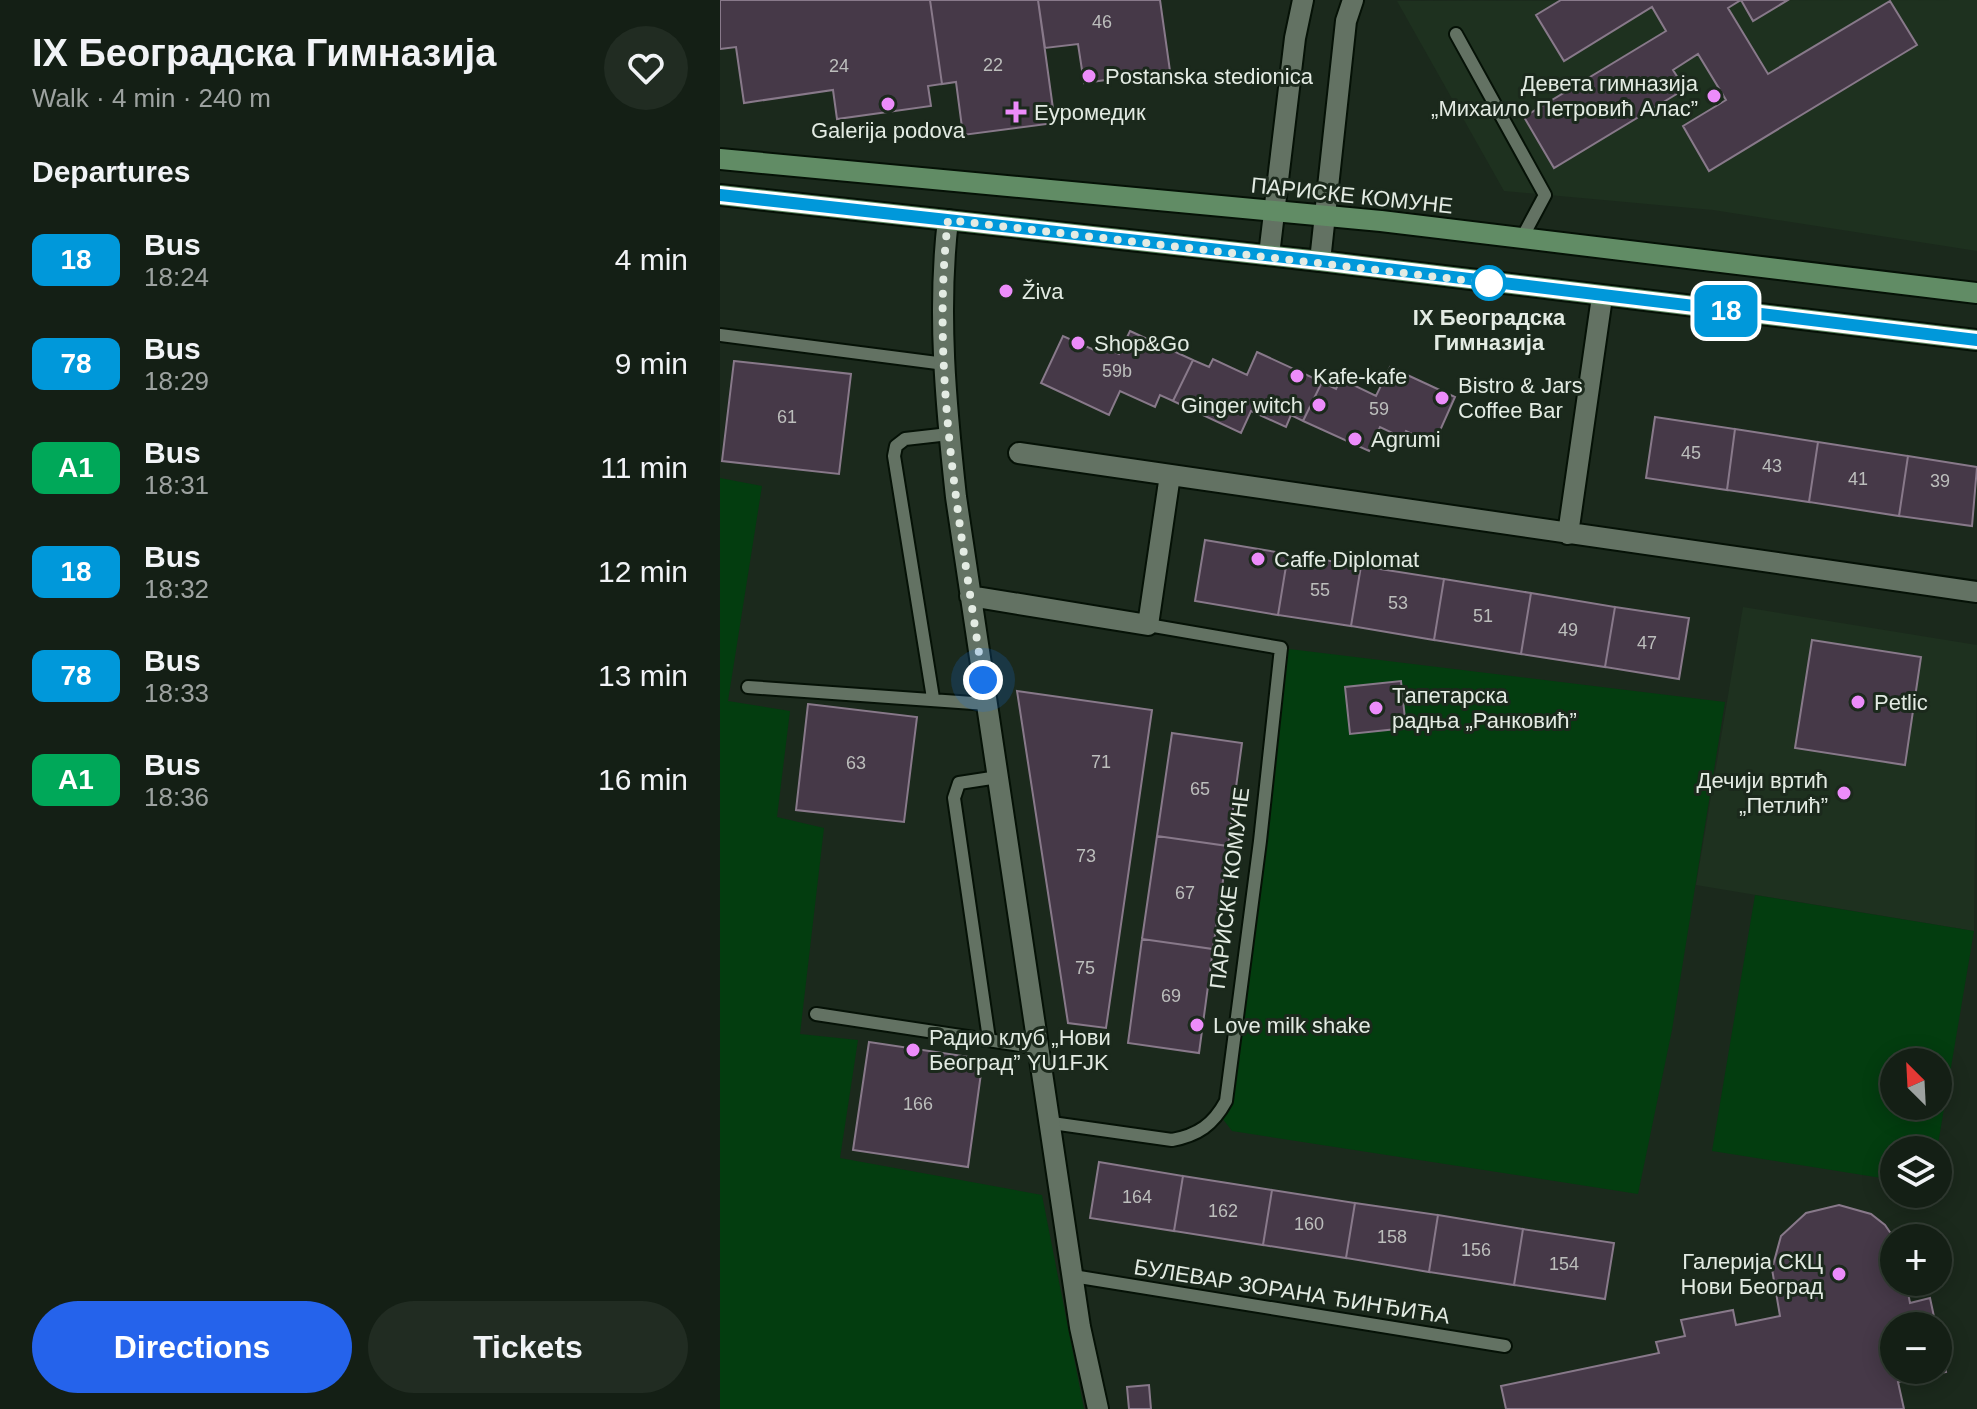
<!DOCTYPE html>
<meta charset="utf-8">
<style>
:root{--surface:#141f15;--page:#212c22;--text:#f1f3f6;--muted:#9da2a0;--line:#333d34;--accent:#2563eb}
body{margin:0;font-family:Helvetica,sans-serif;background:var(--page);color:var(--text);height:100vh;display:flex;flex-direction:column;font-size:30px;white-space:nowrap}
*{box-sizing:border-box;margin:0}
p{font-size:26px;color:var(--muted)}
.icon{flex:none;width:44px;height:44px;fill:none;stroke:currentColor;stroke-width:2;stroke-linecap:round;stroke-linejoin:round}
.map{position:relative;flex:1;overflow:hidden}
.drawer{display:flex;flex-direction:column;background:var(--surface);width:720px}
.drawer>*{flex:none}
.badge{padding:0 16px;border-radius:12px;font-size:28px;line-height:52px}
.needle{width:52px;rotate:336deg}
.buttons{position:absolute;left:1160px;top:1048px;display:grid;gap:16px}
.buttons a{display:grid;place-items:center;width:72px;height:72px;border-radius:50%;background:var(--surface);box-shadow:0 4px 20px #0003,0 0 0 2px var(--line);font-size:40px}
.you{position:absolute;width:40px;height:40px;margin:-20px;border:6px solid #fff;border-radius:50%;background:#1a73e8;box-shadow:0 0 0 12px #1a73e833}
.map>.badge{position:absolute;translate:-50% -50%;box-shadow:0 0 0 4px #fff}
h2{padding:0 32px;font-size:30px;line-height:72px}
.round{display:grid;place-items:center;flex:none;width:84px;height:84px;border-radius:42px;background:var(--page)}
.summary{display:flex;align-items:center;justify-content:space-between;height:136px;padding:0 32px}
h1{font-size:38px;font-weight:800;line-height:60px}
.cta{display:flex;gap:16px;margin-top:auto;padding:16px 32px}
.cta a{flex:1;height:92px;border-radius:48px;background:var(--accent);color:#fff;font-size:32px;font-weight:800;line-height:92px;text-align:center}
.cta a+a{background:var(--page);color:var(--text)}
ul{padding:0;list-style:none}
li{display:flex;align-items:center;gap:24px;height:104px;padding:0 32px}
li div{flex:1}
li b{display:block;font-size:30px}
li em{font-style:normal}
li .badge{min-width:88px;font-weight:700;text-align:center}
main{display:flex;flex:1;min-height:0}
.map>svg:first-child{display:block}
.built{fill:#1e311f}
.green{fill:#033d0f;fill-rule:evenodd}
.building{fill:#463948;stroke:#88798a;stroke-width:2}
.lines{fill:none;stroke-linecap:round;stroke-linejoin:round}
.service-casing{stroke:#051106;stroke-width:16}
.minor-casing{stroke:#051106;stroke-width:24}
.tertiary-casing{stroke:#051106;stroke-width:24}
.secondary-casing{stroke:#051106;stroke-width:24}
.service{stroke:#637263;stroke-width:12}
.minor{stroke:#637263;stroke-width:20}
.tertiary{stroke:#637263;stroke-width:20}
.secondary{stroke:#618c65;stroke-width:20}
.line-casing{stroke:#fff;stroke-width:18}
.line{stroke:#0098da;stroke-width:12}
.walk{stroke:#e3ebe3;stroke-width:8;stroke-dasharray:0 14.4}
.poi-dot{fill:#ec8cfa;stroke:#1b291c;stroke-width:3}
.stop-dot{fill:#fff;stroke:#0098da;stroke-width:4}
.labels{text-anchor:middle;stroke-width:6;stroke-linejoin:round;paint-order:stroke}
.number-label{font-size:18px;fill:#bcbebc}
.poi-label{font-size:22px;fill:#e3ebe3;stroke:#1b291c;text-anchor:start}
.street-label{font-size:22px;fill:#e3ebe3;stroke:#1b291c}
.stop-label{font-size:22px;font-weight:bold;fill:#e3ebe3;stroke:#1b291c}
</style>
<main>
<section class="drawer">
<div class="summary"><div><h1>IX Београдска Гимназија</h1><p>Walk · 4 min · 240 m</p></div><a class="round"><svg class="icon" aria-label="heart" viewBox="0 0 24 24"><path d="M12 20l-8-8c-3-5 5-10 8-4 3-6 11-1 8 4z"/></svg></a></div>
<h2>Departures</h2>
<ul>
<li><span class="badge" style="background:#0098da;color:#fff">18</span><div><b>Bus</b><p>18:24</p></div><em>4 min</em></li>
<li><span class="badge" style="background:#0098da;color:#fff">78</span><div><b>Bus</b><p>18:29</p></div><em>9 min</em></li>
<li><span class="badge" style="background:#00a859;color:#fff">A1</span><div><b>Bus</b><p>18:31</p></div><em>11 min</em></li>
<li><span class="badge" style="background:#0098da;color:#fff">18</span><div><b>Bus</b><p>18:32</p></div><em>12 min</em></li>
<li><span class="badge" style="background:#0098da;color:#fff">78</span><div><b>Bus</b><p>18:33</p></div><em>13 min</em></li>
<li><span class="badge" style="background:#00a859;color:#fff">A1</span><div><b>Bus</b><p>18:36</p></div><em>16 min</em></li>
</ul>
<div class="cta"><a>Directions</a><a>Tickets</a></div>
</section>
<div class="map">
<svg width="1257" height="1409" viewBox="0 0 1257 1409">
<rect width="100%" height="100%" fill="#1b291c"/>
<path class="built" d="M1257,0V251L993,210L784,191L677,1Z
M1023,607L1257,645L1254,931L976,885Z"/>
<path class="green" d="M0,478L42,486L8,701L70,711L57,817L104,828L80,1034L138,1040L120,1158L322,1195L364,1409H0Z
M561,648L1005,702L952,1030L918,1194L512,1131L499,1114Z
M1035,895L1254,931L1217,1150H1174V1180L992,1151ZM1174,1062H1218V1106H1174Z"/>
<path class="building" d="M0,0H210L222,84L208,86L211,106L117,119L113,90L24,103L16,47L0,49Z
M210,0H318L335,123L243,135L236,82L222,84Z
M318,0H440L450,71L364,83L358,44L325,48Z
M841,0H1068L1033,21L1021,0L1008,8L1048,74L1170,1L1197,45L989,171L963,126L1006,100L978,54L953,70L965,89L834,168L804,117L946,31L932,7L844,61L816,15Z
M410,331L473,360L453,401L440,395L435,407L400,391L389,415L321,383L343,336L374,350L377,344L399,354Z
M537,352L602,382L583,421L571,415L566,427L531,411L521,433L453,401L473,360L489,367L493,359L527,375Z
M14,361L131,374L119,474L2,461Z
M670,367L735,397L714,444L686,431L683,438L660,427L649,451L583,421L602,382L616,389L621,379L656,396Z
M935,417L1015,429L1007,490L926,478Z
M1015,429L1098,442L1089,502L1007,490Z
M1098,442L1188,456L1179,516L1089,502Z
M1188,456L1257,467L1252,526L1179,516Z
M485,540L568,554L558,615L475,601Z
M568,554L641,566L631,626L558,615Z
M641,566L724,579L714,640L631,626Z
M724,579L811,593L801,654L714,640Z
M811,593L895,607L885,667L801,654Z
M895,607L969,618L959,679L885,667Z
M1092,640L1201,657L1185,765L1075,748Z
M681,681L686,728L630,734L625,687Z
M297,691L432,710L386,1028L348,1023Z
M88,704L197,717L184,822L76,810Z
M452,733L522,743L508,846L437,836Z
M437,836L508,846L493,949L422,939Z
M422,939L493,949L479,1053L408,1043Z
M149,1042L263,1059L248,1167L133,1150Z
M379,1162L463,1176L454,1231L370,1218Z
M463,1176L552,1190L543,1245L454,1231Z
M552,1190L635,1203L626,1258L543,1245Z
M635,1203L718,1215L709,1272L626,1258Z
M1119,1205L1151,1214L1165,1225L1174,1238V1282H1186L1190,1303L1210,1298L1216,1326H1174V1370H1218V1335L1226,1372L1178,1382L1184,1409H786L781,1386L939,1353L936,1342L965,1336L961,1320L1013,1310L1016,1325L1060,1316L1052,1269L1061,1236L1086,1213Z
M718,1215L803,1229L794,1285L709,1272Z
M803,1229L894,1243L885,1299L794,1285Z
M429,1385L431,1409H409L407,1387Z"/>
<g class="lines">
<g class="service-casing">
<path id="service" d="M736,34L825,195L802,238
M0,335L225,364
M28,687L267,704
M213,698L174,456L176,446L185,439L229,434
M96,1014L320,1048
M269,1039L234,798L239,783L278,777
M332,1123L452,1140C478,1135 493,1125 506,1101L540,841L561,648L428,625
M353,1276L785,1346"/>
</g>
<g class="minor-casing">
<path id="minor" d="M228,220C217,312 226,406 236,497L360,1327L378,1409
M299,453L1257,592
M848,534L882,297
M250,596L428,625L450,475"/>
</g>
<g class="tertiary-casing">
<path id="tertiary" d="M549,255L575,38L583,0
M600,261L626,21L633,0"/>
</g>
<g class="secondary-casing">
<path id="secondary" d="M0,159L661,221L1257,293
M0,195L600,261L1257,340"/>
</g>
<use href="#service" class="service"/>
<use href="#minor" class="minor"/>
<use href="#tertiary" class="tertiary"/>
<use href="#secondary" class="secondary"/>
</g>
<g class="lines">
<g class="line-casing">
<path id="line" d="M0,195L600,261L1257,340"/>
</g>
<use href="#line" class="line"/>
<path class="walk" d="M263,680C241,529 210,373 228,220L769,283"/>
</g>
<g class="poi-dot">
<circle cx="369" cy="76" r="8"/>
<circle cx="994" cy="96" r="8"/>
<circle cx="168" cy="104" r="8"/>
<path d="M292 100h8v8h8v8h-8v8h-8v-8h-8v-8h8z"/>
<circle cx="286" cy="291" r="8"/>
<circle cx="358" cy="343" r="8"/>
<circle cx="577" cy="376" r="8"/>
<circle cx="722" cy="398" r="8"/>
<circle cx="599" cy="405" r="8"/>
<circle cx="635" cy="439" r="8"/>
<circle cx="538" cy="559" r="8"/>
<circle cx="1138" cy="702" r="8"/>
<circle cx="656" cy="708" r="8"/>
<circle cx="1124" cy="793" r="8"/>
<circle cx="477" cy="1025" r="8"/>
<circle cx="193" cy="1050" r="8"/>
<circle cx="1119" cy="1274" r="8"/>
</g>
<circle class="stop-dot" cx="769" cy="283" r="16"/>
<g class="labels">
<g class="number-label">
<text x="382" y="28">46</text>
<text x="273" y="71">22</text>
<text x="119" y="72">24</text>
<text x="397" y="377">59b</text>
<text x="659" y="415">59</text>
<text x="67" y="423">61</text>
<text x="971" y="459">45</text>
<text x="1052" y="472">43</text>
<text x="1138" y="485">41</text>
<text x="1220" y="487">39</text>
<text x="600" y="596">55</text>
<text x="678" y="609">53</text>
<text x="763" y="622">51</text>
<text x="848" y="636">49</text>
<text x="927" y="649">47</text>
<text x="381" y="768">71</text>
<text x="136" y="769">63</text>
<text x="480" y="795">65</text>
<text x="366" y="862">73</text>
<text x="465" y="899">67</text>
<text x="365" y="974">75</text>
<text x="451" y="1002">69</text>
<text x="198" y="1110">166</text>
<text x="417" y="1203">164</text>
<text x="503" y="1217">162</text>
<text x="589" y="1230">160</text>
<text x="672" y="1243">158</text>
<text x="756" y="1256">156</text>
<text x="844" y="1270">154</text>
</g>
<g class="poi-label">
<text x="385" y="84">Postanska stedionica</text>
<text x="978" y="91" text-anchor="end">Девета гимназија<tspan x="978" dy="25">„Михаило Петровић Алас”</tspan></text>
<text x="314" y="120">Еуромедик</text>
<text x="168" y="138" text-anchor="middle">Galerija podova</text>
<text x="302" y="299">Živa</text>
<text x="374" y="351">Shop&amp;Go</text>
<text x="593" y="384">Kafe-kafe</text>
<text x="738" y="393">Bistro &amp; Jars<tspan x="738" dy="25">Coffee Bar</tspan></text>
<text x="583" y="413" text-anchor="end">Ginger witch</text>
<text x="651" y="447">Agrumi</text>
<text x="554" y="567">Caffe Diplomat</text>
<text x="672" y="703">Тапетарска<tspan x="672" dy="25">радња „Ранковић”</tspan></text>
<text x="1154" y="710">Petlic</text>
<text x="1108" y="788" text-anchor="end">Дечији вртић<tspan x="1108" dy="25">„Петлић”</tspan></text>
<text x="493" y="1033">Love milk shake</text>
<text x="209" y="1045">Радио клуб „Нови<tspan x="209" dy="25">Београд” YU1FJK</tspan></text>
<text x="1103" y="1269" text-anchor="end">Галерија СКЦ<tspan x="1103" dy="25">Нови Београд</tspan></text>
</g>
<g class="street-label">
<text transform="translate(632 195) rotate(6)" y="8">ПАРИСКЕ КОМУНЕ</text>
<text transform="translate(509 888) rotate(-83)" y="8">ПАРИСКЕ КОМУНЕ</text>
<text transform="translate(572 1291) rotate(9)" y="8">БУЛЕВАР ЗОРАНА ЂИНЂИЋА</text>
</g>
<g class="stop-label">
<text x="769" y="325">IX Београдска<tspan x="769" dy="25">Гимназија</tspan></text>
</g>
</g>
</svg>
<div class="buttons">
<a><svg class="needle" viewBox="-14 -14 28 28"><path d="M0-13l5 13h-10z" fill="#e53935"/><path d="M0 13l5-13h-10z" fill="#9da2a0"/></svg></a>
<a><svg class="icon" aria-label="layers" viewBox="0 0 24 24"><path d="M12 4l9 5-9 5-9-5zM3 14l9 5 9-5"/></svg></a>
<a>+</a>
<a>−</a>
</div>
<div class="you" style="left:263px;top:680px"></div>
<b class="badge" style="left:1006px;top:311px;background:#0098da;color:#fff">18</b>
</div>
</main>
